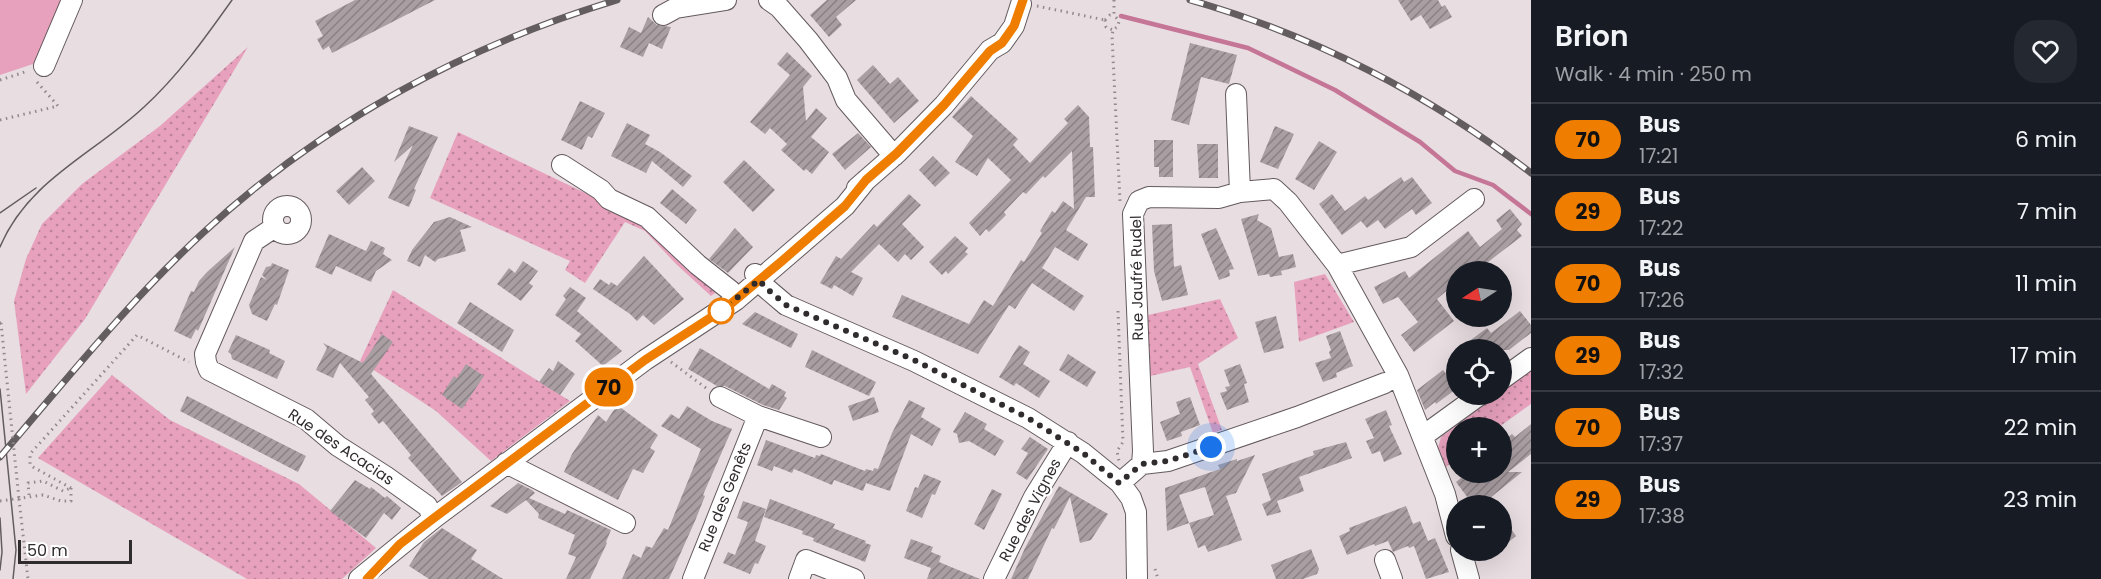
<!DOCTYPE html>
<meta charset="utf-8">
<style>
:root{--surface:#171b24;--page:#242831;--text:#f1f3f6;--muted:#9ea1a6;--line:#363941}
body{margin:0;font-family:Poppins,sans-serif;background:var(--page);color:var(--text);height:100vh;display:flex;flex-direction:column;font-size:22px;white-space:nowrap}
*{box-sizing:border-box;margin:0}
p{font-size:20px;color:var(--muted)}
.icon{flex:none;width:33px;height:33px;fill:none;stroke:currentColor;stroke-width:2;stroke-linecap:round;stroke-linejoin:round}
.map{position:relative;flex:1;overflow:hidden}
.sheet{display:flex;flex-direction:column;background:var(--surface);width:570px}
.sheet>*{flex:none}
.badge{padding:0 12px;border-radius:20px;font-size:21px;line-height:39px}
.needle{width:39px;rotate:258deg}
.fabs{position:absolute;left:1446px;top:261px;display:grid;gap:12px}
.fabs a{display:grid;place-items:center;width:66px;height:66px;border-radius:50%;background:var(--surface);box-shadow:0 6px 24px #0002;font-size:30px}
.scale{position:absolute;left:18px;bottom:15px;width:114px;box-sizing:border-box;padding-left:6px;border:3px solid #302c2e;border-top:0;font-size:16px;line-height:21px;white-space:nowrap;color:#302c2e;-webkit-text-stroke:4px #fff;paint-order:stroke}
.you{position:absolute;width:30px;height:30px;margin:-15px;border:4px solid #fff;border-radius:50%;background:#1a73e8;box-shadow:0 0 0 9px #1a73e833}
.map>.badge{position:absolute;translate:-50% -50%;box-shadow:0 0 0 3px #fff}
.round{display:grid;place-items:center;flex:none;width:63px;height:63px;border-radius:24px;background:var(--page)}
.head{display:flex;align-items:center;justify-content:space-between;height:102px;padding:0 24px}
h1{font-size:28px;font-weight:600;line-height:45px}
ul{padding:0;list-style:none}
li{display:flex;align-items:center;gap:18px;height:72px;padding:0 24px;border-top:2px solid var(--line)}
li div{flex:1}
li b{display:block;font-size:22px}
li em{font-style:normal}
li .badge{min-width:66px;font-weight:700;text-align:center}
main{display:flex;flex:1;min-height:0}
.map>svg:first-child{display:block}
.grass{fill:url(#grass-dots)}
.park{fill:#e8a1bd}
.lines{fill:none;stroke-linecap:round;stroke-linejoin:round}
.stream{stroke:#c57696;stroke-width:4.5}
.building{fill:url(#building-hatch)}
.minor-casing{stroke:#645a5d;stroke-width:22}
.path{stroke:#928a8d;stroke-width:3;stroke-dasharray:1.5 4.5;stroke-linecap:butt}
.minor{stroke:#fff;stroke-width:20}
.tram{stroke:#635d60;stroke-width:1.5}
.rail-casing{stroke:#635d60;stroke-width:7}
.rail{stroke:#fff;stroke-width:4.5;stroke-dasharray:14;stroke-linecap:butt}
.path-bridge{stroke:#928a8d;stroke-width:3;stroke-dasharray:1.5 4.5;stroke-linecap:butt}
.line-casing{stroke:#fff;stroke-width:14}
.line{stroke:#ee7d00;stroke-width:9}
.walk{stroke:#302c2e;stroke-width:6;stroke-dasharray:0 10.8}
.stop-dot{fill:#fff;stroke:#ee7d00;stroke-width:3}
.labels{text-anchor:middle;stroke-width:4.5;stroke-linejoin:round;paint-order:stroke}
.street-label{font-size:15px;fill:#302c2e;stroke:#fff}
</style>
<main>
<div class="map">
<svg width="1531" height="579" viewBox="0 0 1531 579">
<defs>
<pattern id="grass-dots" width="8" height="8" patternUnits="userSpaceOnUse" patternTransform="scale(1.5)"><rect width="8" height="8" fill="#e8a1bd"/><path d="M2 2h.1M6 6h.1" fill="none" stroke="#bc839a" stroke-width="1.8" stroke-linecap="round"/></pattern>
<pattern id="building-hatch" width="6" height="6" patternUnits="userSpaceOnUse" patternTransform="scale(1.5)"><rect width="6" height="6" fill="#a99ea2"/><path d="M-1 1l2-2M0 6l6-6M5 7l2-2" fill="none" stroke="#8a8184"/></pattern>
</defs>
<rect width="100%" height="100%" fill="#e8dde1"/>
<path class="grass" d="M248,47L85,319L26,394L14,301L26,259L42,224L82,184L160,126Z
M458,132L650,224L718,291L711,296L676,264L645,231L625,222L585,283L565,270L570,261L430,198Z
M1325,274L1354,322L1299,342L1294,282Z
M393,290L570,401L491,461L436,411L360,361Z
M1220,299L1238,338L1198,364L1222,430L1213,433L1190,367L1150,376L1148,315Z
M1531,369V404L1499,427L1456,428V459L1446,467L1438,448L1441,437L1498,395L1502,394V392Z
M112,375L170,420L299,484L376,548L342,579H247L38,458Z"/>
<path class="park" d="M0,0H65L39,62L0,75Z"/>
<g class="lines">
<path class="stream" d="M1121,16L1248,48L1335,90L1420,142L1455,171L1493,185L1531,214"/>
</g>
<path class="building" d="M355,0H435L332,53L329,46L323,50L317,39L323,36L315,21Z
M827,0H856L836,17L842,25L829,37L810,15Z
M1398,0H1438L1442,7L1445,5L1452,17L1430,29L1421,15L1411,21Z
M648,17L657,25L671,27L662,49L649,43L643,57L620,47L629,27L641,33Z
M1190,43L1237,55L1229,84L1201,77L1189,125L1171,120Z
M787,52L812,76L803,87L806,121L816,108L827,118L811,137L829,152L812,174L806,169L804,171L781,150L787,144L770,128L765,134L750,122L790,75L777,64Z
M873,65L890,84L898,77L919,101L894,123L857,80Z
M971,96L1018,139L1013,145L1030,163L1068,123L1064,119L1078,105L1089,117L1090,147H1093L1095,197H1086L1066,230L1088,244L1078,261L1055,247L1042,268L1084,296L1074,311L1032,283L1015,309L1009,305L978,354L892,317L902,295L969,324L984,300L993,306L1021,260L1024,262L1042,233L1040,231L1052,211L1055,213L1063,201L1074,209L1072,151L1045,178L1043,176L1026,194L1023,192L1004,212L1006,215L989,232L986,229L980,236L969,223L1011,180L988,158L977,176L955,162L973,136L952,117Z
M580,101L605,113L592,138L588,136L582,150L561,140Z
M627,123L650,135L645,144L660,152L692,176L683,187L652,161L646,173L611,156Z
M409,126L438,137L414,189L416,190L409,207L388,198L413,145L394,162Z
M1275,126L1294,134L1278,169L1260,162Z
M858,133L871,147L845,170L832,154Z
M1154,140H1173V177H1159V167H1154Z
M1319,141L1337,152L1314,190L1295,179Z
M1197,144H1218V178H1199Z
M933,156L950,173L935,187L919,170Z
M744,160L775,190L753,212L723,182Z
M362,167L375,181L349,205L336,191Z
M1401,177L1404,182L1412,177L1432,203L1416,215L1412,209L1385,229L1378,220L1367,228L1361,221L1342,235L1319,204L1332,194L1345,211L1365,196L1368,200Z
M672,189L697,210L686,224L660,203Z
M909,194L921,205L902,224L924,247L911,260L905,254L898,262L879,244L851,272L863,278L853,296L834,285L832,289L820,283L836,256L841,259L874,224L877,227Z
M1510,209L1522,224L1517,230L1522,236L1475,272H1456V283L1437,299L1454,321L1414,352L1401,335L1418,322L1398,297L1383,304L1374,287L1405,271L1409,278L1468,231L1480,247L1502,229L1496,220Z
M1259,214L1257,220L1271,228L1279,257L1293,254L1296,267L1281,271L1282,275L1270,277L1269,274L1258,276L1241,219Z
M450,217L472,227L460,230L466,251L438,259L435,262L425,255L420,267L407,261L412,250L434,222Z
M1172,224L1174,267L1181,265L1188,295L1162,301L1154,271L1152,225Z
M735,228L753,247L728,273L709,259Z
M1216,228L1234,269L1229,270L1230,276L1219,280L1201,234Z
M329,234L366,251L371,241L385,248L383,254L392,260L376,271L371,282L336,266L332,275L315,267Z
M955,236L968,248L965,252L968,254L948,274L946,271L942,275L929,262Z
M235,247L198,331L196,329L191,339L174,331L191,291L194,292L199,281L207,272Z
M644,256L684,299L654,325L643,315L637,321L630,314L593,289L600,279L609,285L611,282L617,286Z
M523,261L538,271L529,283L533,286L521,301L497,284L509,268L515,273Z
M272,263L289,270L277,305L275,304L267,321L252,314L249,305L261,277L267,280L262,275L266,267L271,266Z
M570,287L586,298L577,311L622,351L603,366L575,341L581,334L555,315L566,299L563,296Z
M470,302L514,330L502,352L457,323Z
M1520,311L1531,325V333L1509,350H1474L1468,342L1487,328L1491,333Z
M755,312L798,334L791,348L742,324Z
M1276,316L1284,348L1264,353L1255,322Z
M1340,331L1353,366L1336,373L1337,377L1323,382L1315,363L1331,358L1329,352L1331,350L1326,336Z
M382,334L393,342L371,374L462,482L442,496L408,458L411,455L383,421L379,424L371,414L374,411L365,400L369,397L340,363L333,378L316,370L327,348L323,343L363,363Z
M236,335L270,350L269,353L285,361L277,379L232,359L231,354L228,352Z
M1019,345L1030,352L1023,364L1050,381L1039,398L1016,383L1014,386L999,377Z
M700,348L769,389L772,384L786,392L784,396L787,398L779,410L763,405L725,386H717L688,369Z
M812,350L876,382L869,396L805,367Z
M1068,354L1096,372L1087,387L1059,370Z
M558,361L575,374L560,395L539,382L549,368L553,371Z
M466,364L484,376L462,409L442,395L454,376L457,378Z
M1240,364L1247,383L1244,384L1249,402L1227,410L1220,393L1227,391L1225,387L1230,386L1224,370Z
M1443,370L1448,376L1456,370V389L1436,404L1435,402L1425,410L1417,390Z
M187,396L306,456L298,472L180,411Z
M874,397L879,412L853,421L848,406Z
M1190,397L1200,425L1181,432L1182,436L1167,441L1160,422L1180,414L1176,402Z
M909,400L925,408L921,417L941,429L932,446L911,434L890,491L866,483L863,491L834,480L832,485L794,469L792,473L774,466L772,471L757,465L766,440L815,458L816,455L820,456L821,454L865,471L866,469L873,471L874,468L878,469L892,433Z
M617,405L658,435L650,448L655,451L643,473L633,469L618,500L564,472L572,454L598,415L606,422Z
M687,406L712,421L732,429L703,495L705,496L695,521L669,579H622L633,554L641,558L646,546L652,548L664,528L668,530L701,449L661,426L671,414L679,419Z
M1386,410L1392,425L1389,426L1402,454L1384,462L1380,451L1372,454L1366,441L1374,438L1365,419Z
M965,412L987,424L984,429L1004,441L995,456L969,441L959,443L957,434L953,432Z
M1531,424V454L1508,472H1522L1490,498L1496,506H1474L1456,482L1469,472H1502V442L1512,434L1515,437Z
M1030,437L1048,449L1027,480L1016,473L1028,453L1021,449Z
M1346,442L1352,458L1299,477L1304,491L1277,501L1281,512L1267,516L1262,504L1271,500L1262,474L1314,455L1313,451Z
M1255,455L1236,493L1226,496L1242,540L1208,552L1205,545L1198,548L1189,523L1214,515L1205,487L1179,495L1189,523L1167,531L1165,488L1220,469L1218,465L1237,459V461Z
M924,474L941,481L935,495L932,494L922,518L906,511L915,487L918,488Z
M355,480L370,489L371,487L385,498L387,496L401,508L392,520L384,513L366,538L330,511Z
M518,483L532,490L535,493L529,498L565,514L567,510L611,530L606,542L607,543L590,579H566L576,557L568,554L575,535L538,518L539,514L526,500L507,514L490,506Z
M1059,486L1108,514L1091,540L1080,543L1070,497L1054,529L1052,528L1028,579H1011L1025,548Z
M992,489L1002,494L984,530L974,524Z
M770,499L835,524L833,528L866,541L865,543L871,545L865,562L813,541L814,538L802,534L803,531L764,517Z
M743,501L766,509L755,541L766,546L758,564L755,563L750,574L723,563L728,552L735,555L748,522L737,518Z
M1406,506L1413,524L1420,521L1428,541L1435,538L1449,572L1426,579L1414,546L1409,548L1408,546L1393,552L1388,541L1375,546L1374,544L1347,555L1339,536L1350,531L1349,528Z
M1502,516L1516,536L1502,547Z
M442,528L477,550L471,559L503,579H429L409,566L424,542Z
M911,539L933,547L931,552L941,556L939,562L980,579H927L931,568L904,558Z
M1311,549L1319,569L1317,574L1303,579H1276L1271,565Z"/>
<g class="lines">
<g class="minor-casing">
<path id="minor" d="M769,0L779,7L808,40L837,78L846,100L894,156
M663,15L676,8L726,0
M44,66L72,0
M1236,94L1240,192
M562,165L601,190L609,199L647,217L698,265L731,291
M857,188L897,153L944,105L990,50L1002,43L1014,26L1021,4
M273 220a14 14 0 1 1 28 0a14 14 0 1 1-28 0Z
M275,227L254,241L205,354L206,362L209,370L306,419L338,446L385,476L427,506L434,518
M1337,265L1398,375L1445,494L1456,536
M755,274L766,288L786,305L914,361L1028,418L1083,453L1120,483L1131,498L1136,512L1137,579
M1502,379L1531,358
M720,397L758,416
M1423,436L1481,394
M506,463L625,523
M1142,464L1168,461L1297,417L1385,383
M1120,483L1142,464L1143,451L1133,214L1139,201L1149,197L1219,198L1240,192L1274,189L1288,202L1337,265L1411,247L1474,199
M1461,550L1469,579
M1385,560L1392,579
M359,579L434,518L645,360L736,300L845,206L866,180
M693,579L758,416L821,437
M799,579L806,560L854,579
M994,579L1034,497L1068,442"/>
</g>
<path class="path" d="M1114,0V15L1119,21L1118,26L1113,30L1112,36L1120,201
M1037,6L1105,20
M1105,20L1106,27L1113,30
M1105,20L1110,15H1114
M0,80L28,71
M0,120L58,106L37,82
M1118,311L1123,442L1117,451L1119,461
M0,323H1
M671,362L706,388
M71,488L33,467L30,464V454L137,335L189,362
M29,495L28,483L43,481L63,491L71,488
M19,499L28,579
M0,501L43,495L61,501H71V488
M1155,569L1158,579"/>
<use href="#minor" class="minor"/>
<path class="tram" d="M0,213L36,188
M0,247C28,180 94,154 144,107C178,76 205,38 232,0
M0,389L16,550L13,579
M0,518L2,552L0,570"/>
<g class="rail-casing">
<path id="rail" d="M1190,0C1313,35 1430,95 1531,173
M0,457C66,380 130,300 204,232C322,123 465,46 617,0"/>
</g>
<use href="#rail" class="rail"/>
<path class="path-bridge" d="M1,323L19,499"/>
</g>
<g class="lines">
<g class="line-casing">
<path id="line" d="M367,579L400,544L434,518L645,360L727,307L782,261L845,206L866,180L897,153L944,105L990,51L1002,43L1014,26L1023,0"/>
</g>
<use href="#line" class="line"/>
<path class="walk" d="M721,311L759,280L766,288L786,305L914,360L1028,418L1083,453L1119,483L1142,464L1168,461L1211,447"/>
</g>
<circle class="stop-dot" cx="721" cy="311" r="12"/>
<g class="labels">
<g class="street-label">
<text transform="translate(1137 278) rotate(-91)" y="5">Rue Jaufré Rudel</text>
<text transform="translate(341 447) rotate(34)" y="5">Rue des Acacias</text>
<text transform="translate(725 497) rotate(-68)" y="5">Rue des Genêts</text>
<text transform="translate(1030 510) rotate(-62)" y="5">Rue des Vignes</text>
</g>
</g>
</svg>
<div class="fabs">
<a><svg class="needle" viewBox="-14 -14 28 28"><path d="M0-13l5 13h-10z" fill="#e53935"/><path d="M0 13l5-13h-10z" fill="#9ea1a6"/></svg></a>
<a><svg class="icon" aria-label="locate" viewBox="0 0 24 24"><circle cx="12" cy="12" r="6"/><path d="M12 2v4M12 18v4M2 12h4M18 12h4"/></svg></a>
<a>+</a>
<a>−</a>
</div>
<div class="scale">50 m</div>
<div class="you" style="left:1211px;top:447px"></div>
<b class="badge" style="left:609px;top:387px;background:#ee7d00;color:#111">70</b>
</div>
<section class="sheet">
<div class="head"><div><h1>Brion</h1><p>Walk · 4 min · 250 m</p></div><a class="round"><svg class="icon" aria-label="heart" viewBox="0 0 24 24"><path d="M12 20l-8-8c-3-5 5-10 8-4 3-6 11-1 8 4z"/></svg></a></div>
<ul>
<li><span class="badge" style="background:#ee7d00;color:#111">70</span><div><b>Bus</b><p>17:21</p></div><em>6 min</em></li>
<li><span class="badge" style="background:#ee7d00;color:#111">29</span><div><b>Bus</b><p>17:22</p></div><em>7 min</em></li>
<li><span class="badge" style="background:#ee7d00;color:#111">70</span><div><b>Bus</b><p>17:26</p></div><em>11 min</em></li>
<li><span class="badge" style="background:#ee7d00;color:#111">29</span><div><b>Bus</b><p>17:32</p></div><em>17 min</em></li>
<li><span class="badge" style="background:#ee7d00;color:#111">70</span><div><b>Bus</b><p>17:37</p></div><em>22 min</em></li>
<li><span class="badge" style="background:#ee7d00;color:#111">29</span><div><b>Bus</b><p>17:38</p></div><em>23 min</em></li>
</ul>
</section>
</main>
